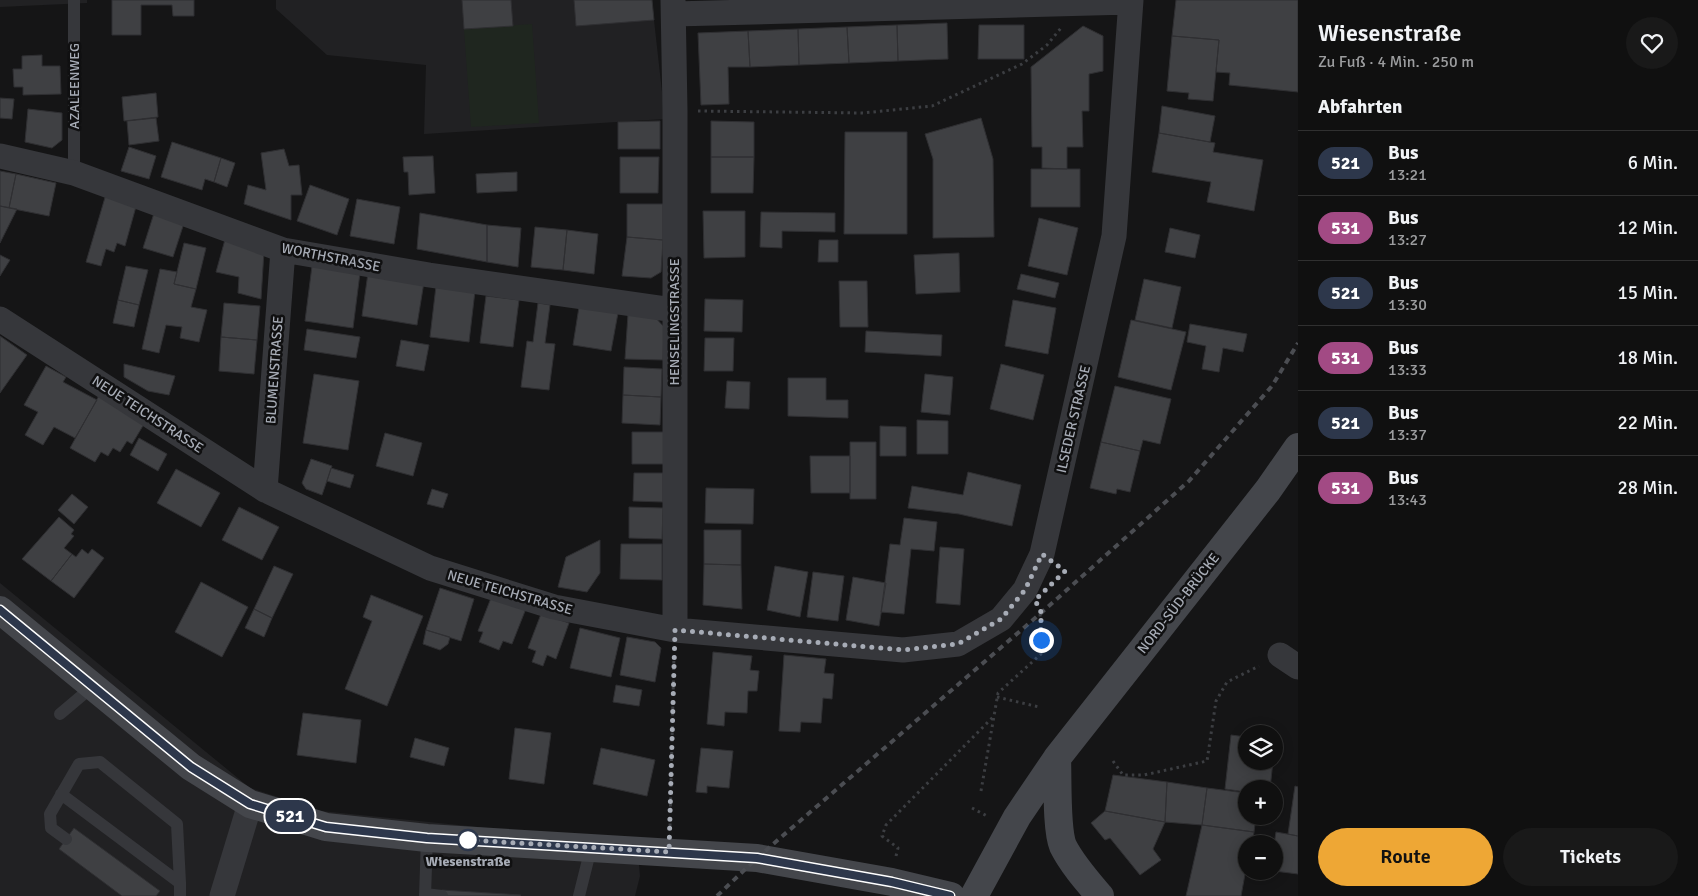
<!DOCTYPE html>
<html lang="de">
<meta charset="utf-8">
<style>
:root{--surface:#101010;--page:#191919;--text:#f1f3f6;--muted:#9c9d9f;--line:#303030;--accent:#eea735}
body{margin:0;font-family:Signika,sans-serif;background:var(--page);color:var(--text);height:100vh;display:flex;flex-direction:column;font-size:19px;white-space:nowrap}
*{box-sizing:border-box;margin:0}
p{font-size:16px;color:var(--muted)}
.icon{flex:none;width:28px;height:28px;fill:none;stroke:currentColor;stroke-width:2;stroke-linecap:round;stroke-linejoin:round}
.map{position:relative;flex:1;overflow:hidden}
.details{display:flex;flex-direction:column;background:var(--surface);width:400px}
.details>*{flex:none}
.badge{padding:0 10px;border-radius:16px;font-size:18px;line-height:32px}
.fabs{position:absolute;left:1238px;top:725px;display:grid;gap:10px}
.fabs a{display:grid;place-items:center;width:45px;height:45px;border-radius:50%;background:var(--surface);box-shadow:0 2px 12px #0003,0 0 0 1px var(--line);font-size:25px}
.you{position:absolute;width:25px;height:25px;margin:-12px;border:4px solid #fff;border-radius:50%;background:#1a73e8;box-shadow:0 0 0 8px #1a73e833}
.map>.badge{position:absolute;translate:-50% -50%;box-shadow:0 0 0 2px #fff}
h2{padding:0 20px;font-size:19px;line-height:45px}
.round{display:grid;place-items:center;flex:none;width:52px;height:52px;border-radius:26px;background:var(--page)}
.overview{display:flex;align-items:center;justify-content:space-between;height:85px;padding:0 20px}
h1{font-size:24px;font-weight:600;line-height:38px}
.cta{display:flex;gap:10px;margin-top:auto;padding:10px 20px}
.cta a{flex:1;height:58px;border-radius:30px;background:var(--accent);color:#111;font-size:20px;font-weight:600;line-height:58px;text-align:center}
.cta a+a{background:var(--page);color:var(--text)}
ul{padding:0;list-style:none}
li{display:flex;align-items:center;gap:15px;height:65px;padding:0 20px;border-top:1px solid var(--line)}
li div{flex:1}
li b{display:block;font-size:19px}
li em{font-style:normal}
li .badge{min-width:55px;font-weight:700;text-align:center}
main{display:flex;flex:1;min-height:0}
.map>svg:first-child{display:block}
.built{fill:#212123}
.green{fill:#1f261f}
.building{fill:#3f4043;stroke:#2f2f32}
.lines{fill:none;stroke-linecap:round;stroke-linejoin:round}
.path{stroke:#3c3e42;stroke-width:3;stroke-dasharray:2.5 4;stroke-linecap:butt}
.lane{stroke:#36373b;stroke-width:12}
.street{stroke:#36373b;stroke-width:25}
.secondary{stroke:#44464b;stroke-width:28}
.rail{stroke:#4b4d52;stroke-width:4;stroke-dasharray:6 5;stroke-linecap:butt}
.line-casing{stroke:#fff;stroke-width:11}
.line{stroke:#2d374b;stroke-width:8}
.walk{stroke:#a7acb6;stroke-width:5;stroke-dasharray:0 9}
.stop-dot{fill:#fff;stroke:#2d374b;stroke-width:2.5}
.labels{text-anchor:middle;stroke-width:5;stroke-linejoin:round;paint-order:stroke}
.street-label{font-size:14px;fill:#a7acb6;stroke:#101011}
.stop-label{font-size:14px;font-weight:bold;fill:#a7acb6;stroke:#101011}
</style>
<main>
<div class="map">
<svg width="1298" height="896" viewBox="0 0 1298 896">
<rect width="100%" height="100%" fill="#151516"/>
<path class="built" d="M0,0H87V3L0,7Z
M276,0H574L654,20L665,119L424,134L426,65L327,55L276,9Z
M0,583L250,788L321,811L637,843L640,876L635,896H0Z"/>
<path class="green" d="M532,24L539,123L471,127L464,29Z"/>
<path class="building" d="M112,0H194V16H173L172,5H141V35H112Z
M462,0H511L513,26L464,29Z
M574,0H652L654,20L576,26Z
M1176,0H1298V92L1229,85L1230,73L1216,72L1219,40L1172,36Z
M947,23L948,59L898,61L897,25Z
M897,25L898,61L849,63L847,27Z
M979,25H1024V59H978Z
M1083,26L1103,36V71L1089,74V111H1082L1083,147H1067V169L1042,168V147H1032L1031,67Z
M847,27L849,63L799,65L798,29Z
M798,29L799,65L750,67L748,31Z
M748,31L750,67H728L729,104L701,105L698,33Z
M1172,36L1219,40L1213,101L1188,99L1189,93L1167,91Z
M42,55V66H60L61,94L23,95V87H14L13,69H22V56Z
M156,93L158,117L124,121L122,97Z
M0,98L14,99L12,119L0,118Z
M1162,106L1215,116L1210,142L1159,133Z
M28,109L62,113V140L52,148L25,142Z
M156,118L159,141L129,145L127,121Z
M981,118L993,159L994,237L933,238V159L925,134Z
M660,121V149H618V122Z
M711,121L754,122V157H711Z
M845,132H907V234H844Z
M1159,133L1215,143L1213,152L1263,160L1254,211L1207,202L1211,182L1152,172Z
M172,142L221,158L214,182L205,179L202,190L161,177Z
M129,147L156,156L149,179L121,171Z
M284,149L289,166L299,165L302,195H291V220L244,204L248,185L266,190L261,153Z
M433,156L435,193L409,195L408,172H404L403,157Z
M620,157H659L658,193H620Z
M711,157H754L753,193H711Z
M221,158L235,163L227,187L214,182Z
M1031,169H1080V207H1031Z
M0,171L16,174L9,208L0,206Z
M517,172V191L477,193L476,174Z
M16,174L56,183L49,216L9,208Z
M310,185L349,199L337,235L297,221Z
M106,194L137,203L125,246L117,243L114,252L106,249L101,266L86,262Z
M357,199L400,207L394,244L350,236Z
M627,204H663V240L627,237Z
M0,206L17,209L0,243Z
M155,210L185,220L173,257L143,248Z
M703,211H745V257L704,258Z
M761,212L835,213V232L782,231V248L760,247Z
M420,213L487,225V262L417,249Z
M1039,218L1078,228L1067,275L1028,266Z
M487,225L521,228L518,267L487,262Z
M535,227L567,230L563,270L531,267Z
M1170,228L1200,235L1195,258L1165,252Z
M567,230L598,234L594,274L563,270Z
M226,236L264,251L261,299L238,293L239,277L216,272Z
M627,237L663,240L661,272L651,278L622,276Z
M819,240H838V262H818Z
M184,243L206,248L196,289L174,284Z
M959,253L960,292L916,294L914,255Z
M0,255L10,260L0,276Z
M126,266L148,270L139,305L118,300Z
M312,266L360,273L353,328L305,321Z
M160,269L177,272L174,284L196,289L191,307L207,310L199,342L180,338L182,327L166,325L159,353L142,349Z
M368,273L424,282L417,325L362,316Z
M1021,274L1059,283L1055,298L1017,289Z
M1144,279L1181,287L1172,328L1135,320Z
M839,281H867L868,327H840Z
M436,286L475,291L469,342L430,337Z
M486,296L519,300L513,347L480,343Z
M705,299L743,300L742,332L704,331Z
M118,300L139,305L134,327L113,323Z
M1013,300L1056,308L1048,354L1005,346Z
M224,303L260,306L257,340L221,337Z
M538,303L550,305L545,343L555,344L549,390L521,387L527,341L533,342Z
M579,307L618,313L611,351L573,345Z
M628,314L654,316L664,327L663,360L625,359Z
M1131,320L1186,332L1171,390L1118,377Z
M1190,324L1247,334L1243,352L1223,348L1219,372L1202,369L1206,346L1187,342Z
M307,329L360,337L356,358L304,350Z
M866,331L942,335L941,356L865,352Z
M0,336L27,355L0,393Z
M221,337L257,340L254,374L219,371Z
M705,338H734L733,371H704Z
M401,340L429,345L424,371L396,366Z
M124,364L175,376L169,395L148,391L124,377Z
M1001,364L1044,375L1033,420L990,409Z
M46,366L66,377L63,382L97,400L75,438L54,427L43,445L25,435L38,412L24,405Z
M624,367L662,369L661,397L623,395Z
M314,374L359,381L348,450L303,443Z
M925,374L953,377L950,415L921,412Z
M788,378H826V400H848V418L788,416Z
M727,381L750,382L749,409L725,408Z
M1115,386L1171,399L1160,444L1143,440L1140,451L1101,442Z
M101,392L147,419L132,444L127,441L120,452L113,448L108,456L101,452L95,462L70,448Z
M623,395L661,397L660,425L622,423Z
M917,420L948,421V454H917Z
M880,426L906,427V456H880Z
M632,432H665L664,464H632Z
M385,433L422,443L413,476L376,466Z
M139,438L167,454L158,471L130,455Z
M850,442H876V499H850Z
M1101,442L1140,451L1130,492L1117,489L1116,494L1090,488Z
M810,456H850V493H811Z
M311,459L332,466L322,495L306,489L302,483Z
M331,468L354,475L350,488L327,481Z
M176,469L220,493L201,527L157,503Z
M968,472L1021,485L1012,526L959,514L908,508L912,486L963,495Z
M634,473H663V502L633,501Z
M706,488L754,489L753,524L705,523Z
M432,489L448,494L443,508L427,504Z
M72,494L88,507L74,524L58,510Z
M239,507L279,527L262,560L222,540Z
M629,507L663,508L662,539L629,538Z
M59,517L74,530L71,534L74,536L64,548L72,554L51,581L22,559Z
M904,518L937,522L934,551L911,549L904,614L881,612L890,544L900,545Z
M704,530H741V565L704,564Z
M600,540V573L587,592L558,587L566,557Z
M621,544H662V580L620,579Z
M940,547L964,549L960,605L936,603Z
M82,549L88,554L92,549L104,558L74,598L51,581L72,554L76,557Z
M704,564L741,565L742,609L703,605Z
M274,566L293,574L272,618L254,609Z
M775,566L808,572L800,617L767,610Z
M813,572L844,576L838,621L807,617Z
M853,577L886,583L879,626L846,620Z
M201,582L248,607L222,657L175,632Z
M440,588L474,599L461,641L426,630Z
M493,593L527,606L512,644L503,641L499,650L479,642L483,632L478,631Z
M371,595L423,616L387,706L345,689L372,621L363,617Z
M254,609L272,618L264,637L245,628Z
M541,614L569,623L556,659L547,655L543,666L532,662L536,651L528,648Z
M580,628L620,638L611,677L570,668Z
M426,630L450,637L448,644L440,650L423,644Z
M627,637L655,642L661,648L655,682L620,675Z
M713,652L752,656L750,670L759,671L757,691H748L747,713L725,712L724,726L707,724Z
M784,655L826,659L824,673L834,674L832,699L823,698L821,723L801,722L800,732L779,731Z
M616,685L642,690L639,706L613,702Z
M303,713L361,720L356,763L297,755Z
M515,728L551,733L544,784L509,779Z
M1231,735L1246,737V761H1273L1270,789H1246V792L1225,789Z
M415,738L449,748L444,766L410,757Z
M601,748L655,760L647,796L593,784Z
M701,748L733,751L729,788L707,786V793L696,792Z
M1113,775L1167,782L1165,822L1105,811Z
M1167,782L1207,788L1202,825L1165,822Z
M1295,786L1298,787V836L1288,834Z
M1207,788L1246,793V816H1256L1254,832L1202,825Z
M1105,811L1165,822L1153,849L1161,860L1140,875L1110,838L1105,840L1091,823Z
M1202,825L1254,832L1252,844H1246V869L1241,896H1186Z
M74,828L160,891L156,896H122L59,849Z
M1276,832L1298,836V874L1274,871V845Z
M442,890L521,895L520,896H442Z"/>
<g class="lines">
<path class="path" d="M698,111L863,113L932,106L1022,64L1047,45L1061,28
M997,697L1039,707
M1113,761L1123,775H1144L1207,761L1216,701L1227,682L1259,666
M981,791L998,693L1041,654L1040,611
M972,808L987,816
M670,826L674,655
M896,856L898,848L882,836L886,825L993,717"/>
<path class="lane" d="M74,173V0
M60,714L92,687
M61,794L180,883V896
M66,839L51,828L50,814L79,764L100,762L177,824L180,883
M425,894L442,896
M425,896L427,838
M579,896L591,848"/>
<path class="street" d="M673,0L675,110V630
M674,14L1130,2
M0,156L74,173L283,250L429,275L674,310
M0,319L265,490L430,568L554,607L675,630L903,650L958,644L1001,619L1025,590L1042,554L1114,236L1131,0
M265,490L283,250
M1280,655L1298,667
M222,896L250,804"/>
<path class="secondary" d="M0,610L191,767L250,804L326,827L427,838L757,858L892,882L951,896
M1057,758C1058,779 1056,829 1063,846C1072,864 1087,881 1100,896
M974,896L1017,817L1057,758L1268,490L1298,447"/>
<path class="rail" d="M717,896L757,858L1041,613L1189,481L1272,386L1298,343"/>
</g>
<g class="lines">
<g class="line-casing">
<path id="line" d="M0,610L191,767L250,804L326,827L427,838L757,858L892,882L950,896"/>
</g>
<use href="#line" class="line"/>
<path class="walk" d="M468,840L669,852L675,630L903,650L958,644L1001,619L1025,590L1042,554L1065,571L1035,600L1041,612V640"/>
</g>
<circle class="stop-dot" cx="468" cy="840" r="10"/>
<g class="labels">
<g class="street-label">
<text transform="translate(74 86) rotate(-90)" y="5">AZALEENWEG</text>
<text transform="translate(331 257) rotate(11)" y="5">WORTHSTRASSE</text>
<text transform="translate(674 322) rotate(-90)" y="5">HENSELINGSTRASSE</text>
<text transform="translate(274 370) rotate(-86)" y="5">BLUMENSTRASSE</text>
<text transform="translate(148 414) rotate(33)" y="5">NEUE TEICHSTRASSE</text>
<text transform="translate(1073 419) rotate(-77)" y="5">ILSEDER STRASSE</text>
<text transform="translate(510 592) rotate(16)" y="5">NEUE TEICHSTRASSE</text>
<text transform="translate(1178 603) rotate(-52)" y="5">NORD-SÜD-BRÜCKE</text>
</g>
<g class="stop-label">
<text x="468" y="866">Wiesenstraße</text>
</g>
</g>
</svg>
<div class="fabs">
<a><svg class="icon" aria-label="layers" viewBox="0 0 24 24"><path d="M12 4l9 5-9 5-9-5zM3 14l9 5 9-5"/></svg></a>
<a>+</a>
<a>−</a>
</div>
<div class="you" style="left:1041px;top:640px"></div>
<b class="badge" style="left:290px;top:816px;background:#2d374b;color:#fff">521</b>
</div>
<section class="details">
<div class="overview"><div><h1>Wiesenstraße</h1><p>Zu Fuß · 4 Min. · 250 m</p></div><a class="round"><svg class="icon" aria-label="heart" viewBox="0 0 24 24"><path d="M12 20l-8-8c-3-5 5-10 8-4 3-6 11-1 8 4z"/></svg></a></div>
<h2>Abfahrten</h2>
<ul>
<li><span class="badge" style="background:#2d374b;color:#fff">521</span><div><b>Bus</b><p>13:21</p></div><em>6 Min.</em></li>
<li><span class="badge" style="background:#a24a84;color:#fff">531</span><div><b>Bus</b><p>13:27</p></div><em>12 Min.</em></li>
<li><span class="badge" style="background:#2d374b;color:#fff">521</span><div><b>Bus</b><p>13:30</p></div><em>15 Min.</em></li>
<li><span class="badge" style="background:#a24a84;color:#fff">531</span><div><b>Bus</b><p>13:33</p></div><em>18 Min.</em></li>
<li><span class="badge" style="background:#2d374b;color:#fff">521</span><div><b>Bus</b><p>13:37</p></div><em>22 Min.</em></li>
<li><span class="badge" style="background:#a24a84;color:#fff">531</span><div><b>Bus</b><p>13:43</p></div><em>28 Min.</em></li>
</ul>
<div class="cta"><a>Route</a><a>Tickets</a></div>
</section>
</main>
